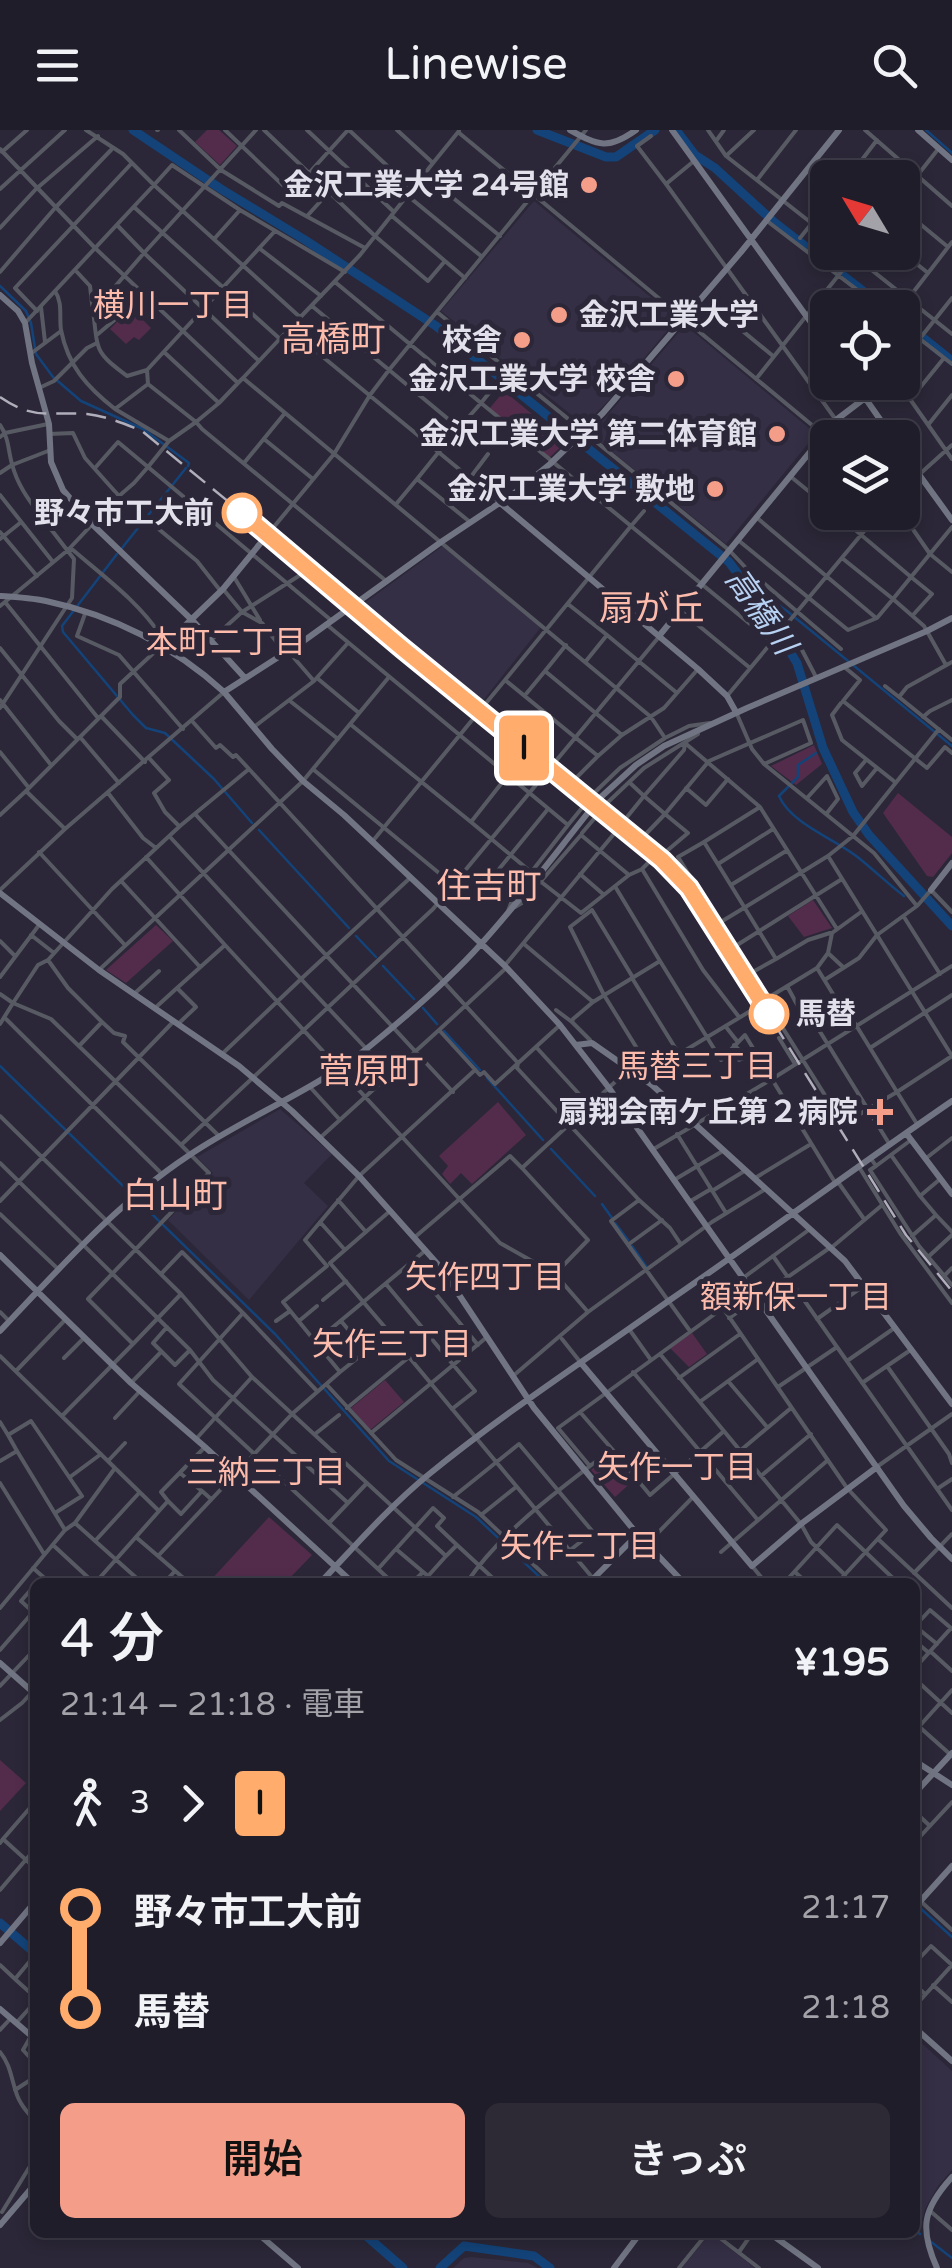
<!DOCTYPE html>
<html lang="ja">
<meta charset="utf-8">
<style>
:root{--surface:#201d2a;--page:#2d2a36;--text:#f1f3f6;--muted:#a2a2a8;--line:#3d3b47;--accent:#f49e89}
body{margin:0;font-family:"Varela Round","Noto Sans JP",sans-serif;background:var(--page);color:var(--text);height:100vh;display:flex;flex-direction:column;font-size:38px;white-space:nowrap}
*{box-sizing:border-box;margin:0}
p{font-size:32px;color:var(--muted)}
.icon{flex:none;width:55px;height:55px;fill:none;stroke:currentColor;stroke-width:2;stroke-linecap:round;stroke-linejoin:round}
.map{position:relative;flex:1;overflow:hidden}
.side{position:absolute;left:30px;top:1448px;width:890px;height:660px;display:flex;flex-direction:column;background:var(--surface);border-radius:15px;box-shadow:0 5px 15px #0003,0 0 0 2px var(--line)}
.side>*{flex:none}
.badge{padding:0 20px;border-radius:8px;font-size:35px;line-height:65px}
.needle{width:65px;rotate:308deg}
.controls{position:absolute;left:810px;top:30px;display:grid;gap:20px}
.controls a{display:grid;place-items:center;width:110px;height:110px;border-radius:15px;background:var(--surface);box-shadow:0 5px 15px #0003,0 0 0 2px var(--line);font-size:50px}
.map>.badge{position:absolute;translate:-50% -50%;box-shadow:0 0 0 5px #fff}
.legs{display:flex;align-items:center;gap:15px;height:110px;padding:0 30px;font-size:32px}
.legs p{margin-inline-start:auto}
.head{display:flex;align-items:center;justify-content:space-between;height:170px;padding:0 30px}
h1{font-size:55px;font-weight:600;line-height:75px}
.primary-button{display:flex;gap:20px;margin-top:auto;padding:20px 30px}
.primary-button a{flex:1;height:115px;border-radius:15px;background:var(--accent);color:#111;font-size:40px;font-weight:600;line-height:115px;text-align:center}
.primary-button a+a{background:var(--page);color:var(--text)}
ul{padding:0 30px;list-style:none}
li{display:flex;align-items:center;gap:35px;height:100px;font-size:38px}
li i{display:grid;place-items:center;width:15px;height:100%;margin:0 12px;background:currentColor}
li i::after{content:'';width:25px;height:25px;margin:-12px;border:8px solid;border-radius:50%;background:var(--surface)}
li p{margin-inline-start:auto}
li:first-child i{background:linear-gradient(#0000 50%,currentColor 0)}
li:last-child i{background:linear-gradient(currentColor 50%,#0000 0)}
header{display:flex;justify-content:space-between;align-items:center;height:130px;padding:0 30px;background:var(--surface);font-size:45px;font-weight:600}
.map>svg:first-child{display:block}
.built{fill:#352f45}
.green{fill:#532c4c}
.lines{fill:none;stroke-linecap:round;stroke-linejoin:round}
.stream{stroke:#134379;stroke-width:2.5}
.river{stroke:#134379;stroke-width:9}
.street{stroke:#585a63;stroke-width:4}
.secondary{stroke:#717583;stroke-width:6}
.rail{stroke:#b0aeba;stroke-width:2.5;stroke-dasharray:20 10;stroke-linecap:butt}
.line-1-casing{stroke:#fff;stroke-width:22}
.line-1{stroke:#ffac6d;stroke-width:15}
.poi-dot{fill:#f49e89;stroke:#2b2738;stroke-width:4}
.stop-1-dot{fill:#fff;stroke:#ffac6d;stroke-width:5}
.labels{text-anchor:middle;stroke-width:10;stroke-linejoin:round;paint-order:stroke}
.poi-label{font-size:30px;font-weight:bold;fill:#e2e0eb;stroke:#2b2738;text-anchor:end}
.stop-label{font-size:30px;font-weight:bold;fill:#e2e0eb;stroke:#2b2738;text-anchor:end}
.neighbourhood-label{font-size:32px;fill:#fdbbab;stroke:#2b2738}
.water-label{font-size:32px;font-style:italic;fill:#b7d1f2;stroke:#2b2738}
.quarter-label{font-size:35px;fill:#fdbbab;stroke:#2b2738}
</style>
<header><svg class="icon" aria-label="menu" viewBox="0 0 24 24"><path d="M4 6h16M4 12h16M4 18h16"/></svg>Linewise<svg class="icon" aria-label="search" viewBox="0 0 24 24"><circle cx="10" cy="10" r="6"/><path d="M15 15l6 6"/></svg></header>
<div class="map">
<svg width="952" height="2138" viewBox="0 0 952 2138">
<rect width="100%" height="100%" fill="#2b2738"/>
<path class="built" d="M534,71L677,189L609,270L584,295L441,181Z
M685,195L816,304L726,414L589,303L605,288Z
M443,416L541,497L478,577L359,477Z
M280,979L332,1024L304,1053L328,1076L249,1170L168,1090L213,1043L197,1027Z
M915,1907L952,1941V2040L938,2056L925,2079L923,2088L915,2086Z
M710,2103L755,2138H682Z
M471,2127L528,2133L538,2138H453L464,2128Z"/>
<path class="green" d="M207,0H219L237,16L220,35L195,12Z
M131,178L151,198L139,210L134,207L126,214L110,199Z
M504,261L566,312L549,328L489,279Z
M814,615L822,634L796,655L771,636Z
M898,663L952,707V723L933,747L927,746L883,683Z
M813,770L832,798L804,807L788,786Z
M156,795L173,811L126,853L106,840Z
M498,972L526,1005L472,1054L461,1043L450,1054L442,1044L448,1036L439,1026Z
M692,1203L707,1224L689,1237L670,1218Z
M385,1250L404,1272L370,1300L351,1278Z
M610,1324L634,1350L615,1367L591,1340Z
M269,1387L312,1425L286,1452H209Z
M0,1630L26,1653L0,1681Z"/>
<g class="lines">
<path class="stream" d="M926,0L952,23
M0,156L26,181L31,193L36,224L53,247L81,271L143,299L189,333L188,336
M122,418L186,338
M117,424L62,496L63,502L133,585L146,598L165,603L214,649L252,693
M741,449L787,481L952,616
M816,623L798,635V647L779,666C792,695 836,709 860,729C875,741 888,754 904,766
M259,700L349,798
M356,806L376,827
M383,836L414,869
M423,878L437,894
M444,901L480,940
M0,936L275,1204L389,1331L476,1387L545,1452
M487,948L543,1010
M551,1019L595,1066
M602,1074L612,1088
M615,1093L628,1110
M632,1116L646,1136
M920,1778L952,1807
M915,2099L920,2104
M930,2111L952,2128"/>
<path class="river" d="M133,0L221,59L305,110L436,196L729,432L761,475L797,533L823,618L853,682L869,705L952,796
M537,0L606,27H616L655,0
M676,0L695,25L715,38L774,92L885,178
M902,191L952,231
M0,1793L35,1823
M362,2102L403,2138
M440,2138L464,2116L534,2126L550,2138"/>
<path class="street" d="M86,0L123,24L154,55L172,35L240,80L345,142
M157,0H158
M179,0L221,40L279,76L282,73L365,118
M225,0L291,63L348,0
M264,0L375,106L428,151L445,131L465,148
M307,0L394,82
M349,0L412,59
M397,0L433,33L459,1
M708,0L726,26L828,106
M865,0L952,76
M458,2L824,305
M651,6L637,16L666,54
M716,11L724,0
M0,19L95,118L238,253L243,248L651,587L665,608L620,638L592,665L605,675L644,638L698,604
M2,22L27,0
M726,26L754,0
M694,31L666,54L849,308
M433,33L360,125L289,199L499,372
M855,39L865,48
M426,46L500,106
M848,48L877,10
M757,50L796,0
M0,59L65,0
M902,65L939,18
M408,66L481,126
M134,77L280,209
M902,79L948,117
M308,85L328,63
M392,86L445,131
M767,91L881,178
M117,95L144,123L256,0
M0,98L36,59L98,6
M215,108L240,80
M800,108L828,73
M259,118L321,166
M849,122L952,204
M902,122L928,143
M0,142L55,78L111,20
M77,142L90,156L93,182
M335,152L481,273L494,257
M55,161C63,173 59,187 61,200C68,236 87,257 115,279
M747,167L728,189L773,226
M908,169L952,112
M312,176L459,298L481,273L631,396L644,381
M41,177L45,212
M37,181L15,158L131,34
M437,182L729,420L746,438L841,519
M26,192L154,55L301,188
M902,195L952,234
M98,204L118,187L142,163
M33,222L61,201
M164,222L219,273
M259,231L289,199
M902,231L952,168
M147,240L275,101
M756,249L857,122
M898,252L952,329
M148,254L196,292L219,273L238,253
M39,258L54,251L87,218L97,213
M865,268L883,252
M910,270L944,228
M0,295C9,308 8,320 12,334C17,354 28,369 40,385
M928,295L952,265
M49,304L73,303L85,328L119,366L197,431L219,459
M0,307L5,303L48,294
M264,309L313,349
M169,311L196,292L202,299L385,450
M244,333L285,283
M95,338L118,312L148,337L169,311L115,279L148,254L147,240L127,246C117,238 101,228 98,215C95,206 95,192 93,182L144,123L259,231L243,248
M0,343L12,335L48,321
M790,346L828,377
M470,348L488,324
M417,349L458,298
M902,360L952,315
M0,365L53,432
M815,366L828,352
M397,373L417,349L470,392
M834,382L911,447L893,469L924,496L946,535
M901,382L930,424L952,442
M756,387L875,487
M0,402L37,446
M268,404L334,324L370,265L389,240L586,0
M0,409L20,393
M738,410L848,500L877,488L893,469L842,428
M68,420H73C103,446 139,472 161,506L158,512
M234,447L260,490
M223,459L242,482L262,493L285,523
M5,472L98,588
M568,474L607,505
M0,476L68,420L119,366L134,353L148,337L332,491
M86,481L77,506L119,525L183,599
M681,481L750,538
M913,485L932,464L911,447L952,397
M788,493L816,547
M326,494L568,695L515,763L508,781
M211,510L242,482L305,442
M566,515L545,541L622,605
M0,518L59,591L77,609
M288,521L314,551L347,514
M586,531L607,505L677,563
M952,532L907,557L899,567L952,610
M843,536L860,550L843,571L927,638L945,617L952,623
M317,548L359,583
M885,556L899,567
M526,564L545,541
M727,566L880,382
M0,570L51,635
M290,571L338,609
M841,573L832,585L842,610L895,652
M0,578L72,468L74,429L40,385L68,367
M736,582L752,619L764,634L874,723L917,776L877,805L952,926L897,962L917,994
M101,586L145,632
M923,587L930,581L952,570
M192,591L216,618L220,615L233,627L236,625L249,639
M350,594L471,692
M254,597L314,551
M80,607L119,653
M667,607L689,596L710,593
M0,622L29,658
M598,626L622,605L664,578L698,539
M149,628L169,650L154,663L165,682L179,696
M866,630L855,643L862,656L877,638
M314,640L473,771L548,679
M508,645L471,692L531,742
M629,652L644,666L684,620L685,613L760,677L704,712
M686,658L706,675L728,649
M26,661L120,567V554L160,517
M108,663L143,708L156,718
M592,665L574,650L598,626L505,550L631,396L772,512
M807,668L827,646L838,669L827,683
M760,677L837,799
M665,684L688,703L662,725L642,708Z
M0,685L26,661L65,699
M196,685L453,962
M623,692L644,666L665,684L709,631L803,590L811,613L764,634
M568,695L586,673L599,683L582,703
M171,708L301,849L222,924
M372,712L505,550
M39,722L124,814
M828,726L853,706L939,599
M146,727L225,815
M718,734L773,699
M580,744L603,764
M540,751L581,783L629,745L640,740
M122,752L200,837
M731,755L786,721
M616,758L660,831
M0,760L65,699L224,562
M918,775L931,760L952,782
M515,777L522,773L581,705L629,745
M904,787L940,844
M31,805L54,823
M0,811L15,826
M524,814L593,872
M734,817L842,749
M828,823L843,837
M776,829L808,810L830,803
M48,830L68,858L102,892L80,915
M506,834L618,699L653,728L642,739L703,840L739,887
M99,840L303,651L389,547
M749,844L776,829C752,790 728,750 704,712L678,727L719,793C756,771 792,748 828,726L877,805L859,828L826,849
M632,846L592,780L570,797L604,865L651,941
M0,847L39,795
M632,848L679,924
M787,856L800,880L806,879L890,1015
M0,864L13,873L38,835L48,830L112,759L180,696L249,639L518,933L517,938L639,1070L611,1091L690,1201
M134,864L159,841
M766,869L817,838L828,823L832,803L861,782
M155,878L177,858
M556,880L572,892
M774,884L843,994L897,962L848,882L836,869L817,838
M6,889L162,1044
M102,892L114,903L125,906L123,912L219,1006
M0,894L13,873L51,889L181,1015L433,779L658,508
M178,894L196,877L177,858L225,815L500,1113L555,1144L588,1182L712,1092L764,1060
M726,897L737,911
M439,900L505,839
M779,908L795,934
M590,910L572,892L573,889L593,872L660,831L721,930L745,905L836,1054
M734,915L739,920V930L756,923
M536,917L590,976
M870,918L952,865
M390,944L301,849L410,748
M644,948L651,941L762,874L766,869L719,793
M310,957L340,990
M0,986L181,1164L252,1247L446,1426L457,1415L497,1452
M677,1004L726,1083
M321,1007L439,900L480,945L484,942L495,954L560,895
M652,1020L772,949L952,836
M891,1025L920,1066
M925,1029L952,1008
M872,1030L876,1036L870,1040L919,1116L952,1155
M0,1033L190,1220L213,1250L348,1373
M876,1036L911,1010
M859,1037L900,1103L952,1173
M522,1038L588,1110L555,1144
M755,1048L811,1014
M674,1050L721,1022
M838,1052L864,1089
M712,1061L746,1040
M338,1070L366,1102
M639,1070L670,1098L680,1113
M0,1071L174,891
M689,1072L711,1059
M0,1084L58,1139
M936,1085L952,1102
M320,1092L345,1120
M912,1106L936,1085L920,1066L939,1050
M415,1107L510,1026L522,1038L628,940
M629,1114L662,1090
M831,1118L881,1076
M773,1126L837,1217
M928,1127L952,1105
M411,1134L478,1215
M161,1144L182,1122L242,1182
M944,1146L952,1138
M743,1148L810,1099
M386,1154L475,1261L452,1279
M323,1170L346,1151
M0,1182L9,1191
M729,1188L828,1119
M817,1189L862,1157
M276,1191L290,1181
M299,1191L317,1176
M341,1191L367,1222
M167,1197L153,1213L175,1235L190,1220
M629,1199L651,1230
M389,1202L330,1133L390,1081
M562,1209L581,1233
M315,1212L426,1120
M133,1214L181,1164
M660,1224L801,1394L811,1412L845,1445
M0,1226L115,1338L75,1393L65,1400L0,1478
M64,1228L84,1208
M847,1231L893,1199
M887,1236L949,1324L952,1333
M16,1241L65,1190
M340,1242L389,1203L596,1452
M633,1242L757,1389
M513,1246L588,1182
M679,1248L740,1204
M728,1251L767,1297
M131,1253L161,1222
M862,1253L912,1219
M327,1255L396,1330L478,1382L552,1452
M778,1257L837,1217L952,1380
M317,1261L243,1183L179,1254L378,1439
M701,1271L758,1229
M347,1278L409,1227
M580,1282L558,1298L589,1335
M62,1286L133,1214L88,1169L209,1043L181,1015
M115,1288L140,1261
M0,1292L8,1305
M371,1303L487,1207
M315,1304L339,1285
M196,1309L252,1247
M612,1319L580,1282L723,1178L847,1358L886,1400L838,1452
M741,1320L791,1278
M17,1321L8,1305L31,1291L82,1366L55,1383
M0,1331L17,1321L65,1400
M108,1331L125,1313
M878,1336L952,1284
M116,1339L159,1381L168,1371L181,1384L202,1361L211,1369
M180,1343L202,1361
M761,1346L811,1304
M70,1347L101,1324
M0,1353L44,1424
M937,1359L952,1349
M453,1367L519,1314L593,1402L569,1421
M168,1371L161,1362L205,1317
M481,1385L516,1357
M75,1393L141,1452
M329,1393L367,1353
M137,1408L158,1426L292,1284L340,1242L283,1172L327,1136L305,1110L359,1046L475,940
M878,1409L952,1478
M95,1411L139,1363
M647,1414L693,1367
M53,1415L93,1452
M721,1422L828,1330
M158,1426L188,1452
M752,1436L765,1452
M33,1438L49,1452
M795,1442L806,1452
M914,1443L952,1404
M429,1445L446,1426
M96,1452L159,1381
M165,1452L175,1441
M392,1452L378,1439L395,1420
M413,1452L423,1442
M435,1452L396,1419L433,1378L444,1388L437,1396L457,1415
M467,1452C504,1398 561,1359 612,1319L650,1365L724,1301
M785,1452L837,1395L897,1452
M915,1511L929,1523
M937,1514L915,1496L930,1480L952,1499
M0,1520L33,1482L21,1471L35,1455
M930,1521L952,1541
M915,1538L951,1498
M915,1549L952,1583
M0,1556L35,1519
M0,1590L22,1573L35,1559
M915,1593L952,1626
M915,1601L952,1560
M915,1682L930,1696
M3,1709L35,1672
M915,1712L952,1672
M0,1713L3,1709L35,1738
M0,1760L35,1719
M915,1766L952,1800
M915,1833L931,1816L952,1835
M0,1835L15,1849L35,1825
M16,1850L35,1867
M915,1855L925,1864
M933,1855L952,1872
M915,1876L952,1835
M18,1891L35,1872
M0,1900L11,1888
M31,1906L23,1920L35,1933
M0,1922C10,1934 11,1947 16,1962C19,1973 27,1982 35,1991
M15,1960L35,1947
M929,2080L952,2100
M2,2082L35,2028
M712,2102L759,2138
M739,2122L753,2102
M679,2138L708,2102"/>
<path class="secondary" d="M570,0C599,16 608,20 636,0
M672,0L828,216
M918,0L952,30
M0,165L18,181L25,193L32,233L49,294L51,332L63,360L93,395L194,492L244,547
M854,252L893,308
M902,321L952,390
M499,372L698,539L727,566L736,582
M0,466C15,467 31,468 46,471C112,485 174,516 224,562L305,510L441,412L513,364L550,334L603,283L741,122L839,0
M659,506L824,305L836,290L865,268
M162,515L167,513L223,459L268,404
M224,562L272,619L303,651L344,685L505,836L560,895L609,958L904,1376L931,1408L952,1429
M601,667L636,635L664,616L747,578L927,501L952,488
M931,760L952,733
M0,763L99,840L239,936L292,981L359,1046L442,1139L534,1278L633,1399L683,1452
M576,915L592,913L652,955L845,1131L952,1274
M906,1003L952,1064
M0,1125L131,1253L205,1317L352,1452
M0,1201C59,1139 117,1073 188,1026C247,986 314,961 370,916C408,885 448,851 481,814C520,771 555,724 591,679
M581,1233L752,1436L801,1394L877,1337
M321,1452C355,1416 389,1377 428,1345C504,1283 587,1229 667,1172C763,1106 856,1037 952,971
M590,1452L638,1404
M0,1533L35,1564
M915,1631L952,1655
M915,1663L952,1623
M915,1777L952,1736
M0,1813L35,1772
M0,1879L35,1909
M915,1898L952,1931
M0,2095L35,2054
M256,2102L298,2138
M768,2102L818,2138
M614,2138L641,2102
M937,2138C919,2098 923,2079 952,2047"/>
<path class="rail" d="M0,267C35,291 49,281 87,284C106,286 125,294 142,301L268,404L402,518L662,730L689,757L906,1105L952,1161"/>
</g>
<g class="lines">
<g class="line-1-casing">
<path id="line-1" d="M242,383L402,518L662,730L689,758L769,884"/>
</g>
<use href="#line-1" class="line-1"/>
</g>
<g class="poi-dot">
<circle cx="589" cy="55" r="10"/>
<circle cx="559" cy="185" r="10"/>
<circle cx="522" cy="210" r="10"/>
<circle cx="676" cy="249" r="10"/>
<circle cx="777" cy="304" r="10"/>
<circle cx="715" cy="359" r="10"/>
<path d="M875 967h10v10h10v10h-10v10h-10v-10h-10v-10h10z"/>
</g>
<g class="stop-1-dot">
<circle cx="242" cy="383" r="18"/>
<circle cx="769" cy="884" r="18"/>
</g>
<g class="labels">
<g class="poi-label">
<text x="569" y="65">金沢工業大学 24号館</text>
<text x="579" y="195" text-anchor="start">金沢工業大学</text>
<text x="502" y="220">校舎</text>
<text x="656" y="259">金沢工業大学 校舎</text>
<text x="757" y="314">金沢工業大学 第二体育館</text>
<text x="695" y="369">金沢工業大学 敷地</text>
<text x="858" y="992">扇翔会南ケ丘第２病院</text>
</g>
<g class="stop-label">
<text x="214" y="393">野々市工大前</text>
<text x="796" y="894" text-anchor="start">馬替</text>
</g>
<g class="neighbourhood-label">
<text x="173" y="186">横川一丁目</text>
<text x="226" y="523">本町二丁目</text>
<text x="697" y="947">馬替三丁目</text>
<text x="485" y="1158">矢作四丁目</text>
<text x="796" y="1178">額新保一丁目</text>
<text x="392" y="1225">矢作三丁目</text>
<text x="677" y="1348">矢作一丁目</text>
<text x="266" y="1353">三納三丁目</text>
<text x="580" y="1427">矢作二丁目</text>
</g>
<g class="water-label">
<text transform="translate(761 481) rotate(55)" y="11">高橋川</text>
</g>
<g class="quarter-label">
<text x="333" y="221">高橋町</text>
<text x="652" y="490">扇が丘</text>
<text x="489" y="768">住吉町</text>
<text x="371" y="953">菅原町</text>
<text x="175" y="1077">白山町</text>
</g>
</g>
</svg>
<div class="controls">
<a><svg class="needle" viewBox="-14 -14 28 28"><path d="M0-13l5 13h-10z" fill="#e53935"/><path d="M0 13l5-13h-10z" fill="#a2a2a8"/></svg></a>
<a><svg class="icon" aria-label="locate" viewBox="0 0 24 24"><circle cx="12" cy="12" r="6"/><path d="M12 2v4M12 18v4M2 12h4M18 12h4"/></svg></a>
<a><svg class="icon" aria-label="layers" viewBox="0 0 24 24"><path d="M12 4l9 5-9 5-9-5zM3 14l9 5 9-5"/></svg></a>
</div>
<b class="badge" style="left:524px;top:618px;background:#ffac6d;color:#111">I</b>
<section class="side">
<div class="head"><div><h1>4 分</h1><p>21:14 – 21:18 · 電車</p></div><b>¥195</b></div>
<div class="legs"><svg class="icon" aria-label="walk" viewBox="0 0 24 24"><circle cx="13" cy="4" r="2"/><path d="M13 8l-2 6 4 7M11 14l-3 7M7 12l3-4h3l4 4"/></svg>3<svg class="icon" aria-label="forward" viewBox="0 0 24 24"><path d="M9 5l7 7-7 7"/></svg><b class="badge" style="background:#ffac6d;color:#111">I</b></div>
<ul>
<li><i style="color:#ffac6d"></i><b>野々市工大前</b><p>21:17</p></li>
<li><i style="color:#ffac6d"></i><b>馬替</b><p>21:18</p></li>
</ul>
<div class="primary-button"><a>開始</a><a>きっぷ</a></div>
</section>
</div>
